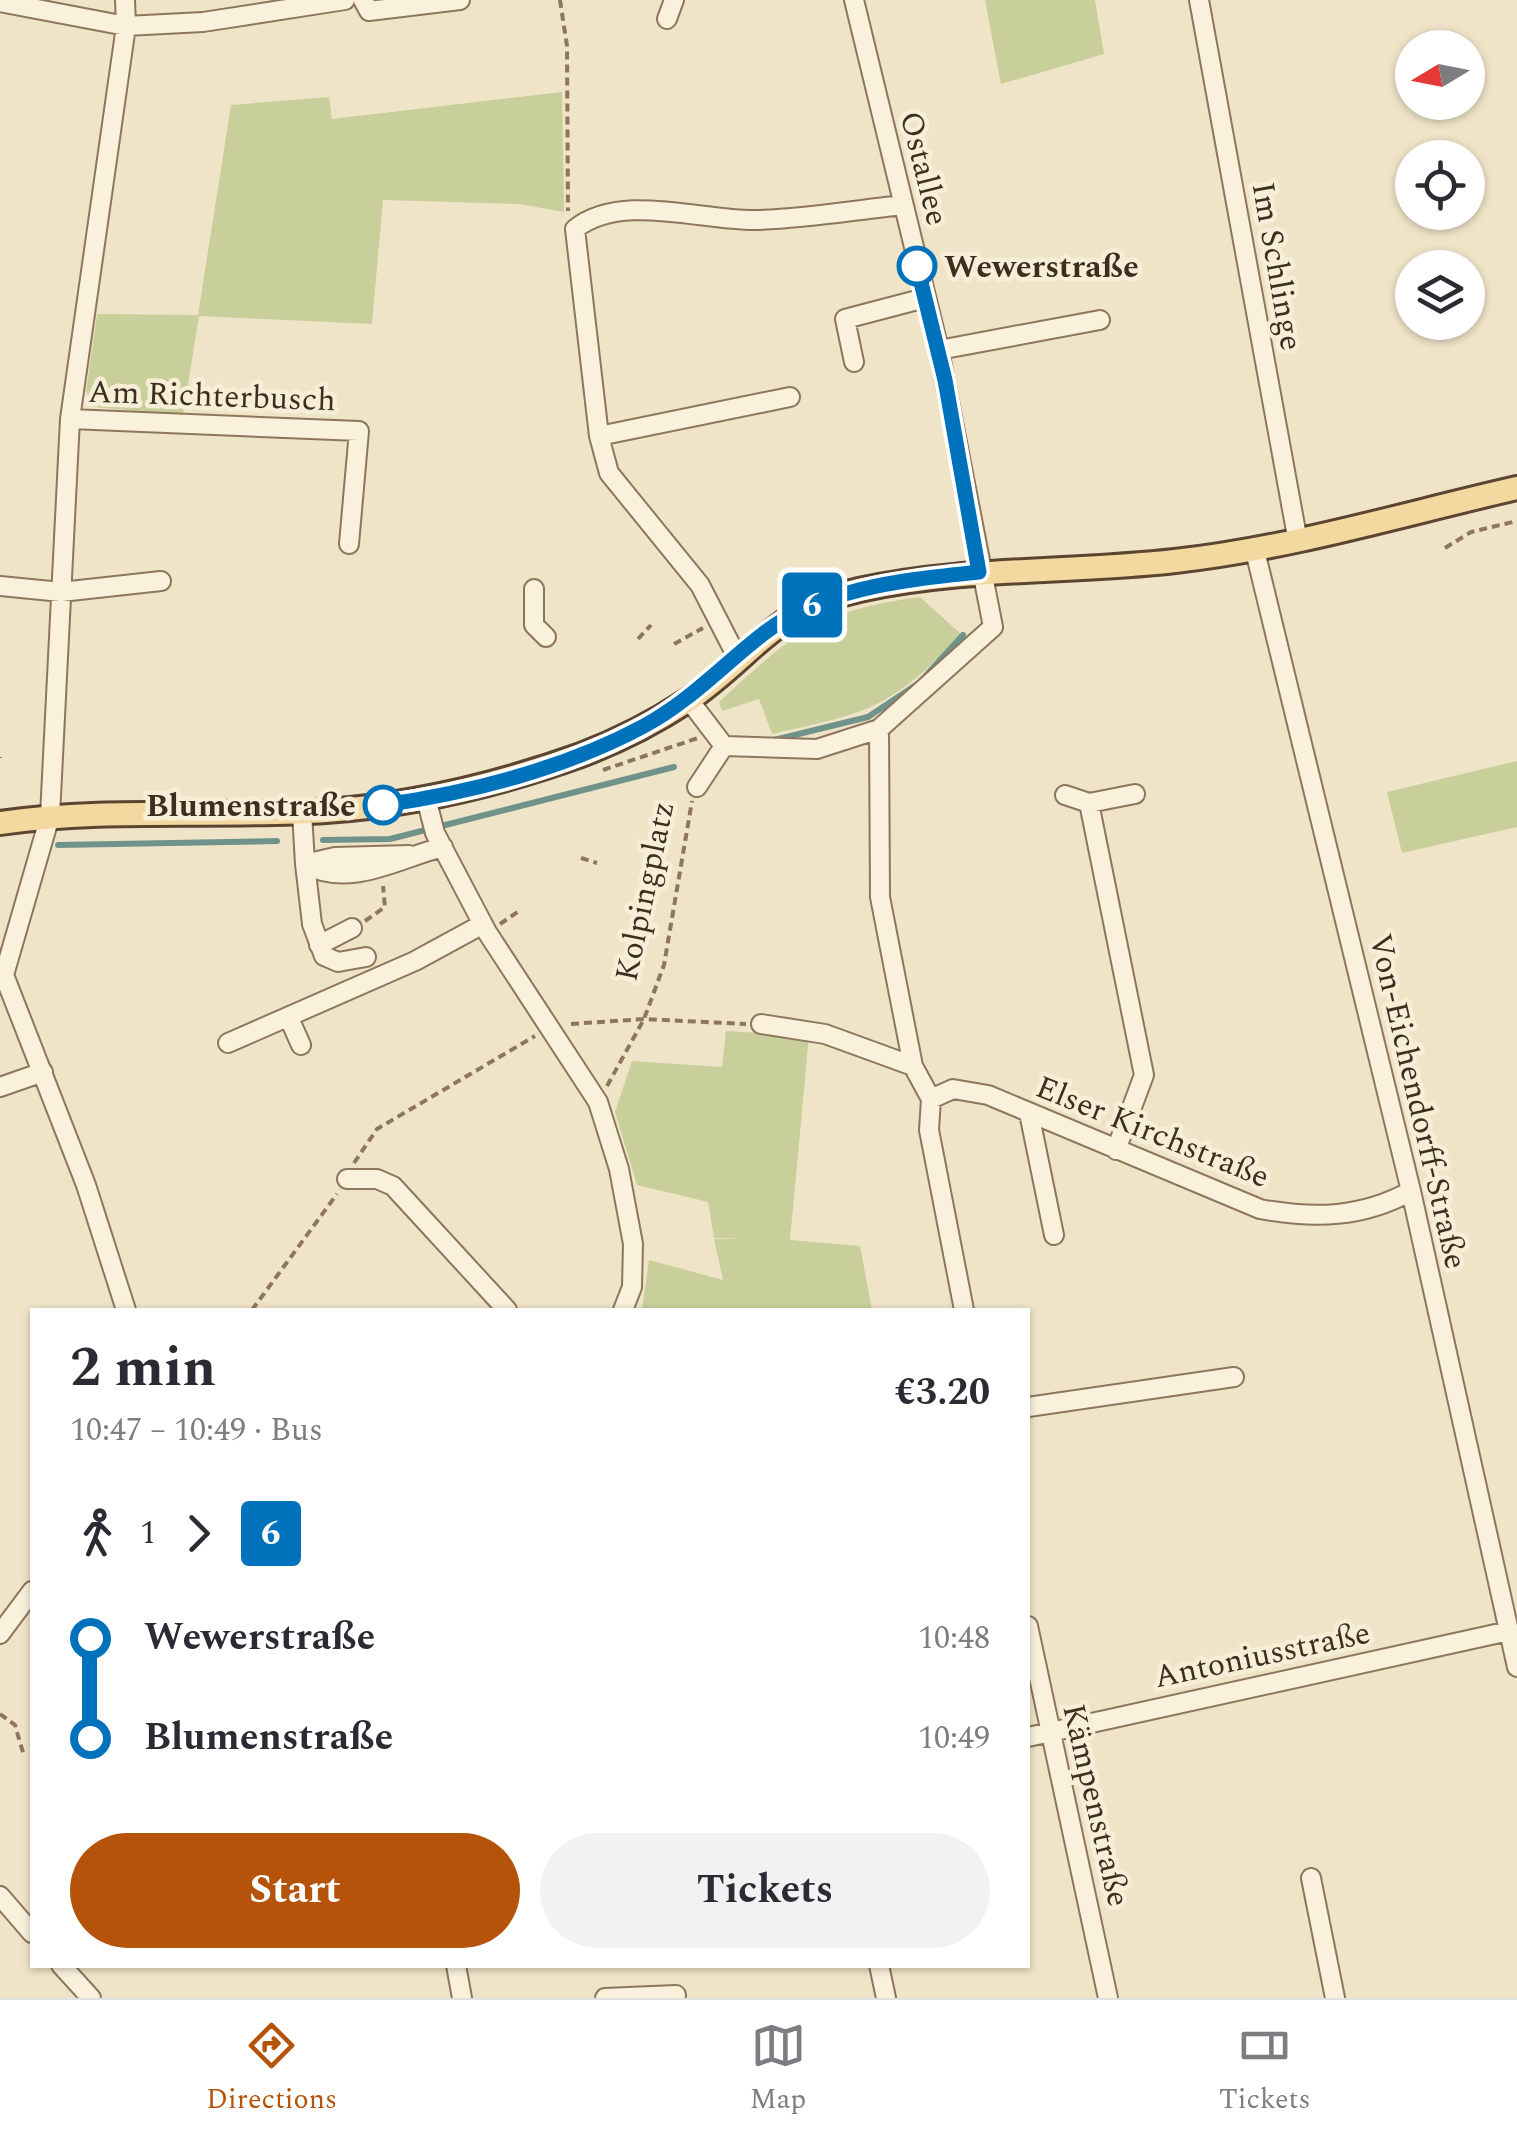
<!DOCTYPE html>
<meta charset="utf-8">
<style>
:root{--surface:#fff;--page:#f2f2f3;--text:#2b2b33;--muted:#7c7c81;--line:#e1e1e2;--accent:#b45309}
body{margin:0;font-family:Spectral,serif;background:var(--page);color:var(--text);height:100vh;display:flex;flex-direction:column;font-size:38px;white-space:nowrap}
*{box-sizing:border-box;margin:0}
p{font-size:32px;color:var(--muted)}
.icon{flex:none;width:55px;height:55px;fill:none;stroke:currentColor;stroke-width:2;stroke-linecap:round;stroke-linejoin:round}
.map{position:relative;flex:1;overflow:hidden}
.sheet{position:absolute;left:30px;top:1308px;width:1000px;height:660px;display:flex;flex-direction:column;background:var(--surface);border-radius:0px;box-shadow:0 2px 8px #0004}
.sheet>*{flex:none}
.badge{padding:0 20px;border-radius:8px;font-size:35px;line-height:65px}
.needle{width:65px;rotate:260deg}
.buttons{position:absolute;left:1395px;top:30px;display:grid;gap:20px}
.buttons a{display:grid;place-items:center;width:90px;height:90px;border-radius:50%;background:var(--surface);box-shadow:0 2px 8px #0004;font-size:50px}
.map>.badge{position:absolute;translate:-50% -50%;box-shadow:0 0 0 5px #fff}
.legs{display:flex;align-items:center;gap:15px;height:110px;padding:0 40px;font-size:32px}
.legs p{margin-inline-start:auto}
.summary{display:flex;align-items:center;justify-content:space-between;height:170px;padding:0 40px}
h1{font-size:55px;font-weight:700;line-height:75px}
.cta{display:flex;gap:20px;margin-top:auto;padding:20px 40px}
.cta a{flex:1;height:115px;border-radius:60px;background:var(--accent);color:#fff;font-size:40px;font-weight:700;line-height:115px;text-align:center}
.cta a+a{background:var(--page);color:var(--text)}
ul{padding:0 40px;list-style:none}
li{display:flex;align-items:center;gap:35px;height:100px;font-size:38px}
li i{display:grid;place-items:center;width:15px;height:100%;margin:0 12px;background:currentColor}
li i::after{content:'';width:25px;height:25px;margin:-12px;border:8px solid;border-radius:50%;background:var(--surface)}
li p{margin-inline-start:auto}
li:first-child i{background:linear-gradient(#0000 50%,currentColor 0)}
li:last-child i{background:linear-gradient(currentColor 50%,#0000 0)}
.tab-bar{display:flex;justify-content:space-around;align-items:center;height:140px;border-top:2px solid var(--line);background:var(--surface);font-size:28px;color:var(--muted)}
.tab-bar a{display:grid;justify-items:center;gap:5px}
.tab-bar .current{color:var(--accent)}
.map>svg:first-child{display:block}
.green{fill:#c9cf9b}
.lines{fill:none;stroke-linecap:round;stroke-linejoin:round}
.stream{stroke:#6f938a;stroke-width:6}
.minor-casing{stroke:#8d765c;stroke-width:22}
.major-casing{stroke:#5b4430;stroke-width:28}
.path{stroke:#8d765c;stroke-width:4;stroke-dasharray:8 5;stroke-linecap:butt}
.minor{stroke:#faf1dc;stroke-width:18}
.major{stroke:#f3d9a0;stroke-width:22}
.line-1-casing{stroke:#fff;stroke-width:22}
.line-1{stroke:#0072bc;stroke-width:15}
.stop-1-dot{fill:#fff;stroke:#0072bc;stroke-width:5}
.labels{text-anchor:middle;stroke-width:9;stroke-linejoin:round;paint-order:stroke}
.street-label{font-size:32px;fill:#3d2e20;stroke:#f7eed8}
.stop-label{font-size:32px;font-weight:bold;fill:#3d2e20;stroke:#f7eed8;text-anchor:start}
</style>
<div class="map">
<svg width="1517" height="1998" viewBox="0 0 1517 1998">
<rect width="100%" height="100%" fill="#f0e4c8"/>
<path class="green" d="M985,0H1095L1104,54L1001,84Z
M562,92L564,212L519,204L383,200L372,324L199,316L183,415L93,407L86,391L97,314L198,315L231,105L329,97L332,119Z
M920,597L961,634C891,709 870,712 772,734L759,699L722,711L719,702C791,635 820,610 920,597Z
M1517,761V827L1402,853L1387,792Z
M726,1031L809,1036L790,1240L860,1246L872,1310H642L649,1260L723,1280L714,1239H743L714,1238L708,1202L637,1185L615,1112L632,1061L722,1067Z"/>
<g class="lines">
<path class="stream" d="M774,740L868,717L919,683L963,635
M323,840L390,839L674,767
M58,845L277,841"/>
<g class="minor-casing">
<path id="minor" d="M125,0L126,26L70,419L50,816L4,975L86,1185L126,1310
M363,0L369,11L460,0
M1199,0L1298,542
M0,2L126,26L203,22L345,0
M667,19L674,0
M939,350L1100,320
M854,362L845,319L925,298
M70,419L359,431L349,544
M599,436L790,397
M1255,551L1411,1191L1517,1667
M0,586L61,592L161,581
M534,589V625L546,637
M737,657L700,585L609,473L599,436L575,229C621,192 701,221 756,220C805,219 855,210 903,205
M689,700L724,746L817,749L879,729L993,627L939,350L854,0
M879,729L880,897L913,1066L931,1099L929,1130L964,1310
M697,787L724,746
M1065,795L1089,803
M426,798L435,833L487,932L598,1102L619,1169L633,1244L632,1287L623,1310
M302,812L305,864C351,889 398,858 443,847
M319,945L352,928
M366,957L338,962L324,956L312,924L305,864L335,857L409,855
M289,1018L301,1045
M761,1024L825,1034L913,1066
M228,1043L415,961L483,924
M0,1087L43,1072
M931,1099L953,1089L988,1095L1260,1209C1314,1219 1362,1218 1411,1191
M1029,1113L1054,1235
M1116,1150L1144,1075L1089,803L1135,794
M347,1179H377L393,1186L507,1310
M1028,1407L1234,1377
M1028,1626L1108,1998
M0,1634L32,1591
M1028,1737L1509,1631
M1311,1878L1335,1998
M0,1896L32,1933
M61,1965L91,1998
M456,1965L462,1998
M879,1965L886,1998
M605,1998L676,1995"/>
</g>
<g class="major-casing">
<path id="major" d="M0,823C108,807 217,818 326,811C412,805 500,784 581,755C618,741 655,722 687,701C752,657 773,609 859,590C963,567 1069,573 1175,561C1292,548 1403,514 1517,488"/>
</g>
<path class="path" d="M560,0L567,46L568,211
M1445,548L1471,532L1517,521
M638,639L651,625
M674,644L703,628
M0,757V758
M603,770L698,738
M581,858L597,863
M365,921L385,907L383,886
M500,924L519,911
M571,1024L644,1019L746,1024
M607,1086L644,1019L664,965L692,801
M354,1163L377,1129L535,1036
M252,1310L337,1194
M0,1714L15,1725L24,1756"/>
<use href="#minor" class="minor"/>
<use href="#major" class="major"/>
</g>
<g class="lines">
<g class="line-1-casing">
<path id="line-1" d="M383,805C470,793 566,768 644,726C690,701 722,666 763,634C823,587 906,580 979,572L945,380L917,266"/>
</g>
<use href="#line-1" class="line-1"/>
</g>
<g class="stop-1-dot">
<circle cx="917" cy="266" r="18"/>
<circle cx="383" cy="805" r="18"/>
</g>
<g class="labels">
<g class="street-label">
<text transform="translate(925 168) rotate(76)" y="11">Ostallee</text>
<text transform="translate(1278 266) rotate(80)" y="11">Im Schlinge</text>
<text transform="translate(212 395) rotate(2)" y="11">Am Richterbusch</text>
<text transform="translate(644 891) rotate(-78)" y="11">Kolpingplatz</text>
<text transform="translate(1419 1101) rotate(77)" y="11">Von-Eichendorff-Straße</text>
<text transform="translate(1153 1131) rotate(22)" y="11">Elser Kirchstraße</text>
<text transform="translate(1262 1654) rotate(-12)" y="11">Antoniusstraße</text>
<text transform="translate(1097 1805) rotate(77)" y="11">Kämpenstraße</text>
</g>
<g class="stop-label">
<text x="944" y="277">Wewerstraße</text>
<text x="356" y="816" text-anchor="end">Blumenstraße</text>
</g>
</g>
</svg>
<div class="buttons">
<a><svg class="needle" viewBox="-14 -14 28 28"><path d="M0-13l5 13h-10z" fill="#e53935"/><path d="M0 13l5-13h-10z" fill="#7c7c81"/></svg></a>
<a><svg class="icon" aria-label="locate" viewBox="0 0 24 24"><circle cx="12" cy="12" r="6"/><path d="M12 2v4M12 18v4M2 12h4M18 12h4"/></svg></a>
<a><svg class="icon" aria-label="layers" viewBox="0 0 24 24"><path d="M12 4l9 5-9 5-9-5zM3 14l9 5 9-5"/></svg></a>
</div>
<b class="badge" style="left:812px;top:605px;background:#0072bc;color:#fff">6</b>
<section class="sheet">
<div class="summary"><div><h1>2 min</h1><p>10:47 – 10:49 · Bus</p></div><b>€3.20</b></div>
<div class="legs"><svg class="icon" aria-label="walk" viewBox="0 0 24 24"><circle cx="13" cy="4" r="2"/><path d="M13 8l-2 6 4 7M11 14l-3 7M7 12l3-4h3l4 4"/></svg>1<svg class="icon" aria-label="forward" viewBox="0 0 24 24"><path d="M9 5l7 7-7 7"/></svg><b class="badge" style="background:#0072bc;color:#fff">6</b></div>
<ul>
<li><i style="color:#0072bc"></i><b>Wewerstraße</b><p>10:48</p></li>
<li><i style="color:#0072bc"></i><b>Blumenstraße</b><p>10:49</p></li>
</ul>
<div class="cta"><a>Start</a><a>Tickets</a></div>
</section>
</div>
<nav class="tab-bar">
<a class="current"><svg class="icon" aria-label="directions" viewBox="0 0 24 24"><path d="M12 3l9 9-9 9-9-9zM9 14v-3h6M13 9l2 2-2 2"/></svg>Directions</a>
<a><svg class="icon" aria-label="map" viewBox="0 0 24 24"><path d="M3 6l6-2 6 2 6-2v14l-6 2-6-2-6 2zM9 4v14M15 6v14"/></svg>Map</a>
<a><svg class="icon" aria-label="tickets" viewBox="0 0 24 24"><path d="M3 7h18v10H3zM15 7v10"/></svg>Tickets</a>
</nav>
